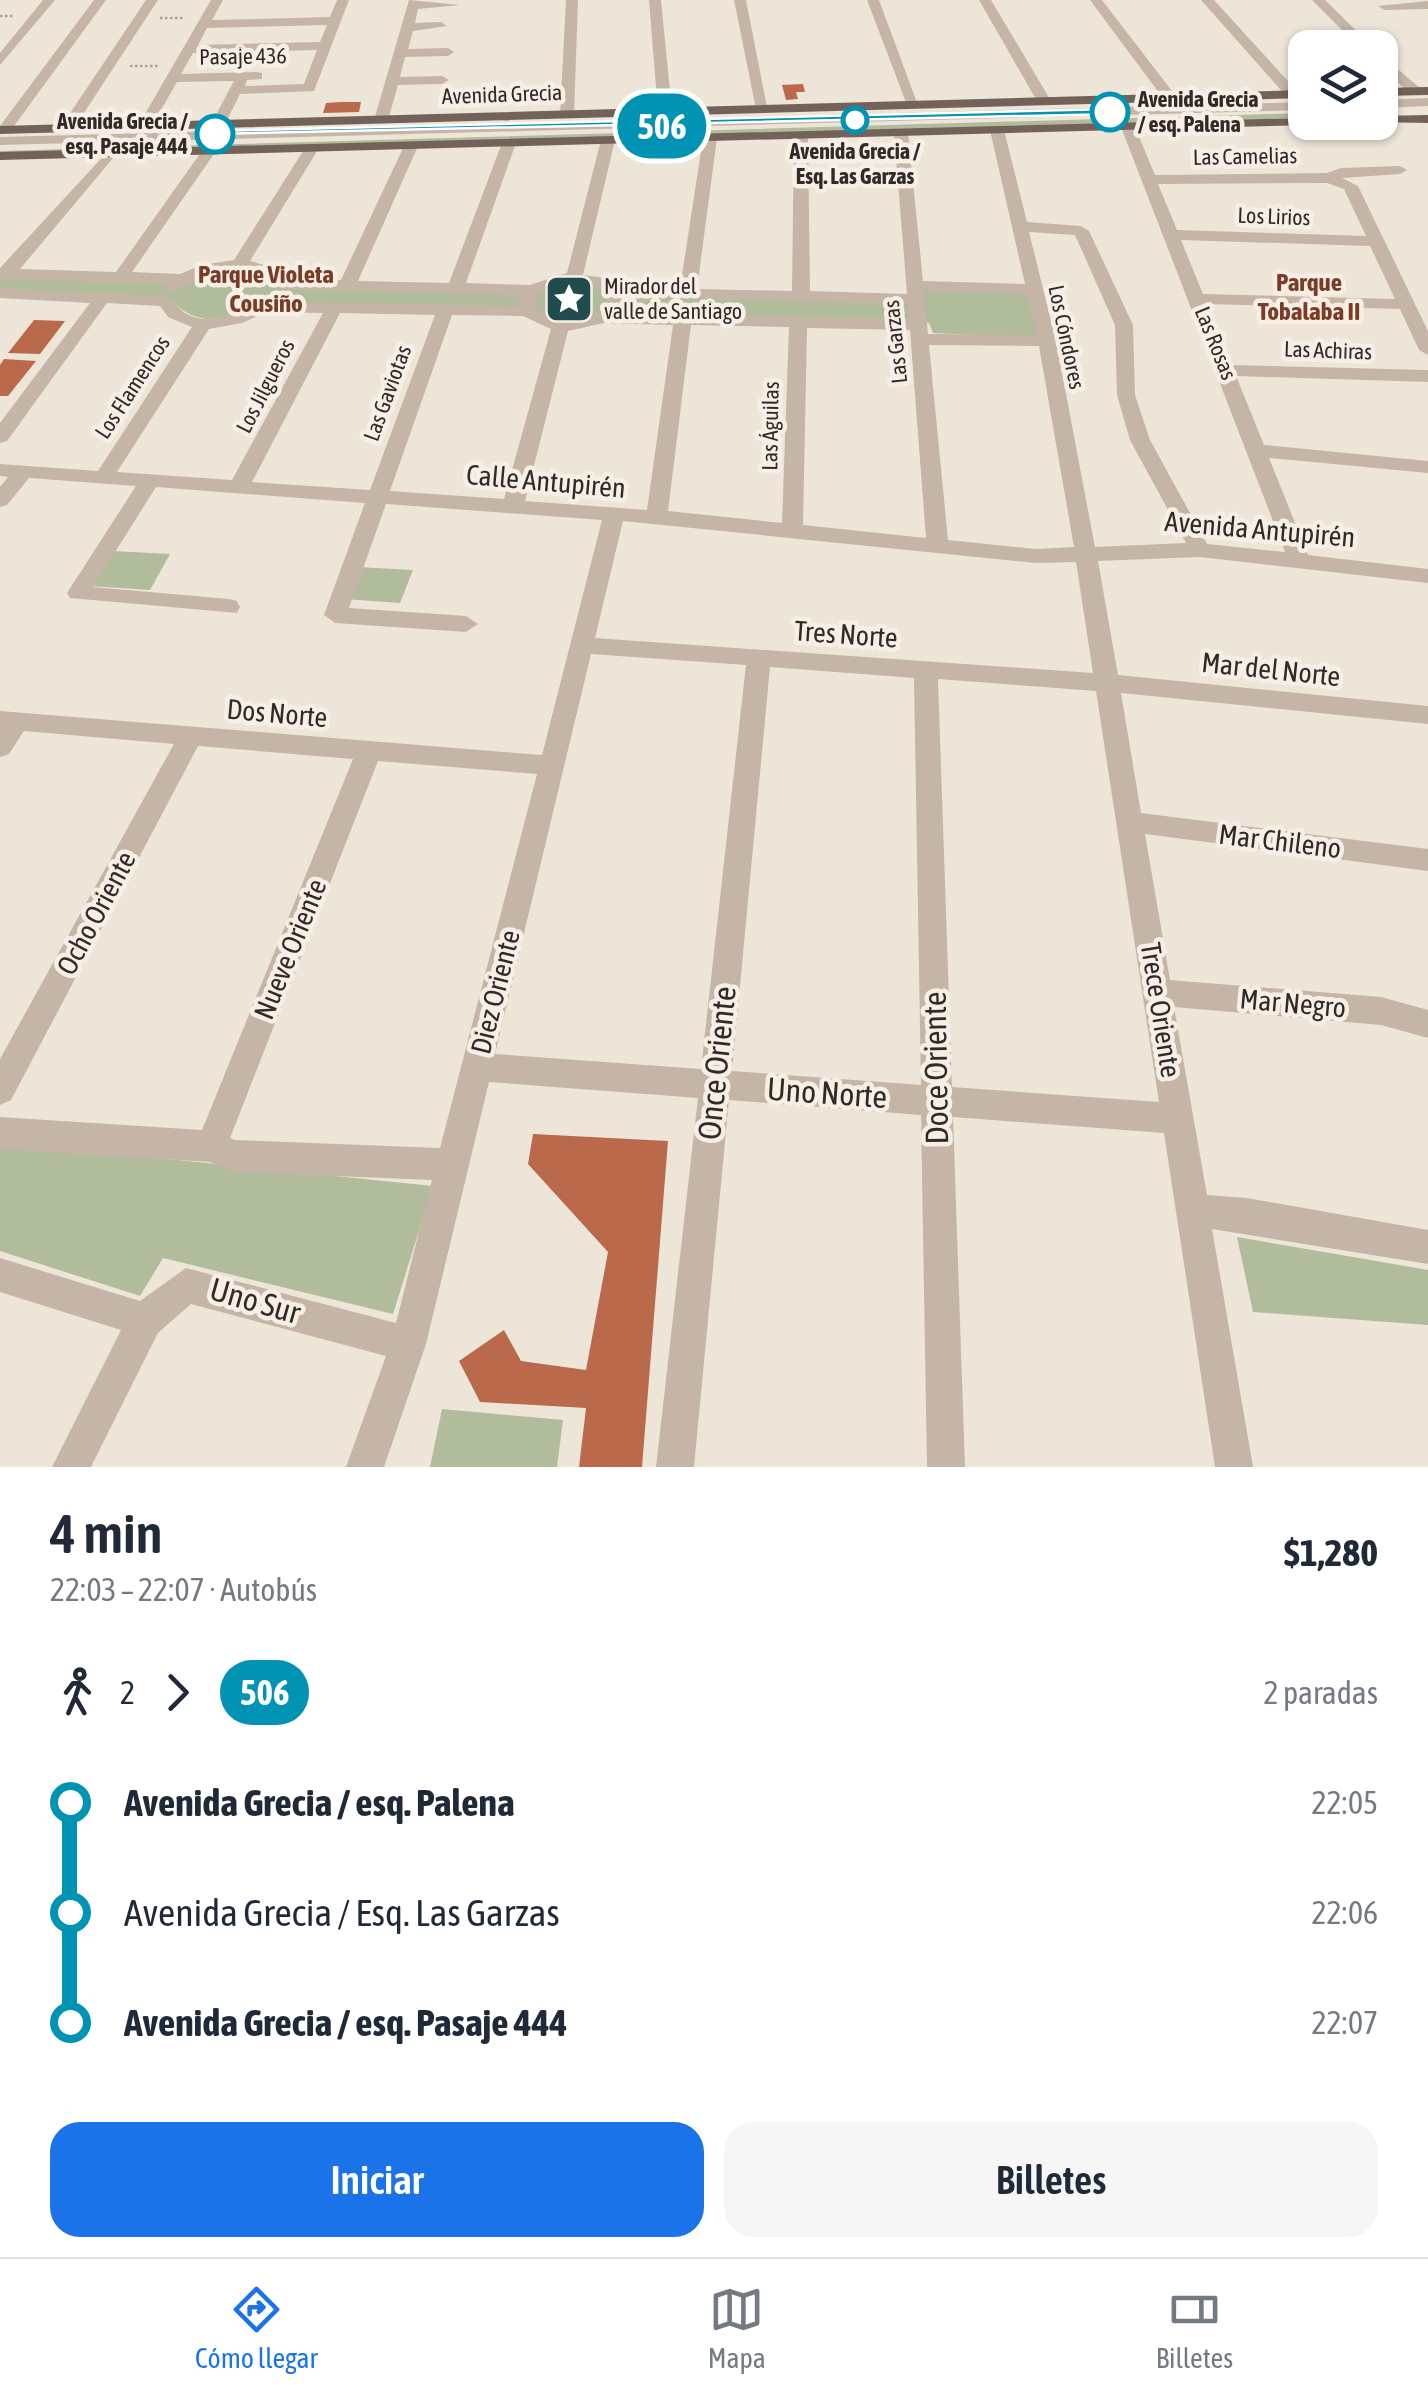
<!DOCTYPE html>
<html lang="es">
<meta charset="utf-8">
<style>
:root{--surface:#fff;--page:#f6f6f7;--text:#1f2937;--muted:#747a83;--line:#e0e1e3;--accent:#1a73e8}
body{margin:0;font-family:"Asap Condensed",sans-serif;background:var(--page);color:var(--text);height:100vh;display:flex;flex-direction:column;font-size:38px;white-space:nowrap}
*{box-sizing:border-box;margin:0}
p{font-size:32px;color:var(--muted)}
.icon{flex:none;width:55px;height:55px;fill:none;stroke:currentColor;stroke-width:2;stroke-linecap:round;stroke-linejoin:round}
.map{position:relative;height:1467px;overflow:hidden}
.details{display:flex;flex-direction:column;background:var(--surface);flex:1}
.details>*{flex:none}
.badge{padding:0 20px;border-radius:32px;font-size:35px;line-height:65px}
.buttons{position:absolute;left:1288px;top:30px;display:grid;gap:20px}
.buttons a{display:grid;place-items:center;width:110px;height:110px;border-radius:20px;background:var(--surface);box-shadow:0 2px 8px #0004;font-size:50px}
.map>.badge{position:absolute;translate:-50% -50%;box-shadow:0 0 0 5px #fff}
.legs{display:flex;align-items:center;gap:15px;height:110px;padding:0 50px;font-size:32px}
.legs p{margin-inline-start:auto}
.overview{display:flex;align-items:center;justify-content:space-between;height:170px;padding:0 50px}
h1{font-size:55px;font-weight:600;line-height:75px}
.primary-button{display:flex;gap:20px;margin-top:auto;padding:20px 50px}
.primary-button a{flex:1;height:115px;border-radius:30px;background:var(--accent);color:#fff;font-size:40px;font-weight:600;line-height:115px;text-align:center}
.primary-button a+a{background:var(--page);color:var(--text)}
ul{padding:0 50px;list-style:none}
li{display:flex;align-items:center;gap:35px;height:110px;font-size:38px}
li i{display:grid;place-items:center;width:15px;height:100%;margin:0 12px;background:currentColor}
li i::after{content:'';width:25px;height:25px;margin:-12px;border:8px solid;border-radius:50%;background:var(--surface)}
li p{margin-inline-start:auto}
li:first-child i{background:linear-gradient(#0000 50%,currentColor 0)}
li:last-child i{background:linear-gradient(currentColor 50%,#0000 0)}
.menu{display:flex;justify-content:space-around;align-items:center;height:140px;border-top:2px solid var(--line);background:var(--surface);font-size:28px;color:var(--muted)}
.menu a{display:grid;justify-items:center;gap:5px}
.menu .current{color:var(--accent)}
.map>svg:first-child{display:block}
.green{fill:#b0bc9b}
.building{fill:#ba694b}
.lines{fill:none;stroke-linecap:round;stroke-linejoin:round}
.path{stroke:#b19f91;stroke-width:2.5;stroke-dasharray:2.5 2.5;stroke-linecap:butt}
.minor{fill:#c5b5a6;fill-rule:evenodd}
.major{fill:#736259;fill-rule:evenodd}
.line-1{fill:#0093b3;stroke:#fff;stroke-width:2.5}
.stop-1-dot{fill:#fff;stroke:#0093b3;stroke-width:5}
.labels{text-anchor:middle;stroke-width:9;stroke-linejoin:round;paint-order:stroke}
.far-street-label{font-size:22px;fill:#322a26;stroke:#f7efe5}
.far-stop-label{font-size:22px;font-weight:bold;fill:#322a26;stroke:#f7efe5;text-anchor:start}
.far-poi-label{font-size:22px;fill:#322a26;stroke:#f7efe5;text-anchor:start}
.far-neighbourhood-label{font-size:25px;font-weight:bold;fill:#793d27;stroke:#f7efe5}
.street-label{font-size:28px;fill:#322a26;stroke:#f7efe5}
.near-street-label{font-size:32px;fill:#322a26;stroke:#f7efe5}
</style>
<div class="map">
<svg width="1428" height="1467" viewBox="0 0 1428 1467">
<rect width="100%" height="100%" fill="#eee5d9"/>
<path class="green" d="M1305,113V118L0,155V151Z
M236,267C253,269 266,270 276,285L536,291L563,281L605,287L921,301L923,290H1031L1042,338L933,333L929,323L599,315L576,322L539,316L262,306C225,319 201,330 171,300L0,292V275L186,280Z
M112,551L170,554L150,590L90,586Z
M358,567L413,570L400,603L344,599Z
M0,1142L433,1186L393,1314L163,1258L140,1296L0,1251Z
M1237,1237L1428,1270V1325L1253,1312Z
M442,1409L563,1420L557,1467H430Z"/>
<path class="building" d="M803,84L805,92H796L798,99L786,100L782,85Z
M340,102H361L359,112L323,113L326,103Z
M34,320L65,321L40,354L8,353Z
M4,359L36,361L8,396H0V365Z
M533,1134L668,1141L642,1467H579L586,1408L480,1402L459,1361L504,1330L521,1361L586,1370L608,1252L528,1164Z"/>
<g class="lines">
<path class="path" d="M0,16H14
M160,18H185
M130,66H160"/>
<path class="minor" d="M43,0H55L0,65V53Z
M94,0H106L9,133H0V126Z
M146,0H158L72,131H62L60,128Z
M211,0H223L212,20L330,17L337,0H349L314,91L240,94L225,124L218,128L211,124L234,81L177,82L150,129H140L138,126ZM327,25L320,42L198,45L207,28ZM317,50L304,84L245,86L247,80L262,79V73L257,72L181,74L193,53Z
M409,0L460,5L418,9L415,23L441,22L447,26L413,31L408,49L448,48L454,52L448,56L405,57L400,77L442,76L449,80L442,84L398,85L388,120L381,124L374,120Z
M566,0H578L574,114L567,118L560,114Z
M649,0H661L672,112L665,116L658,112Z
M734,0H746L768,112L756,109Z
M867,0H879L919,108L907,105Z
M979,0H991L1051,101L1049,104L1037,101Z
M1090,0H1102L1175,95V101H1165Z
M1201,0H1214L1297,91V97H1287Z
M1312,0H1325L1374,48H1360Z
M1428,1V9L1384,10L1378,6Z
M1380,54L1420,88V94H1410L1380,65Z
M1428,98V106L1380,108V100Z
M1305,102V110L0,145V137Z
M1128,123L1135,127L1155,175L1327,173L1341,168L1400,166L1407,170L1400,174L1342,178L1358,186L1428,331V355L1419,350L1400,309L1207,304L1231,365L1428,370V382L1236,376L1264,445L1428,461V473L1269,458L1308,555L1428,569V583L1200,557L1098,561L1118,675L1428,706V724L1121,693L1141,813L1428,849V871L1145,834L1170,980L1381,997L1428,1010V1038L1381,1025L1174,1007L1207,1195L1247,1198L1428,1230V1264L1212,1229L1253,1467H1215L1164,1133L953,1117L965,1467H927L921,1115L729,1100L694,1467H656L698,1098L489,1082L426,1344L384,1467H346L386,1356L191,1304L158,1333L91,1467H52L121,1330L0,1292V1258L140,1301L186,1268L396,1323L432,1180L234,1172L210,1162L0,1149V1117L202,1130L353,759L198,746L11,1100L0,1105V1059L174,744L24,731L9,754L0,757V711L542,755L602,520L386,504L349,608L466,616L478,624L466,632L335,623L324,615L365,503L156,487L93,587L229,599L237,601L240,607L237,613L70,598L67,593L136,486L29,478L7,505L0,507V487L8,477L0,476V464L98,471L192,327L168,317L160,306L107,303L7,441L0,443V423L90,303L0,298V288L165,296C175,300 178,310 189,315C222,330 250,301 278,292L287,297L282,302L518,306L519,295L282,289C274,285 272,279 264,275C228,259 202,281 171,292L165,291V284L7,279L0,278V268L109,150L114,151V157L20,269L116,272L204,148L209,147L216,151L132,272L180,274L202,265L234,260L305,148L312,144L319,148L250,261L282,270L287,279L341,280L404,146L411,142L418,146L358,281L449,283L502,143L509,139L516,143L466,283L530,285L567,273L601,140L608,136L615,140L583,275L680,288L703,138L710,134L717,138L697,289L792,291L794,135L801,131L808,135L810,291L907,294L894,133L901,129L908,133L923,281L1025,284L990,130L997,126L1004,130L1027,222L1081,226L1089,231L1133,325L1135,395L1150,440L1207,544L1285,552L1121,127ZM1327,183L1344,189L1366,236L1177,230L1158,184ZM1029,232L1075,235L1115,325L1117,395L1130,440L1186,543L1095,547L1056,341ZM1181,240L1370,246L1395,299L1203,294ZM563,283L596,286L607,294L608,304C588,324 559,325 536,309L535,298L546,289ZM924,291L1027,294L1037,335L928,334ZM624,293L688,299L908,304L909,319L619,313L626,305ZM267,312L323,313L232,480L117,472L209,329L242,323ZM340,313L435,315L370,490L252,482ZM452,315L523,316L551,329L504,499L390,491ZM604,323L673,325L647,510L525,501L568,331ZM691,325L789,327L782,523L668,511ZM807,328L910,330L926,538L803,525ZM929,345L1039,346L1074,547L1036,549L948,540ZM623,521L1036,563L1076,562L1093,673L595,638ZM591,654L746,665L701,1069L495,1054ZM770,667L914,678L921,1085L732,1071ZM938,679L1096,691L1159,1102L952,1087ZM378,761L537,774L440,1148L235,1140L230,1138Z"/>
<path class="major" d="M1428,87V95L1380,96V88Z
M1305,90V98L0,134V126Z
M1428,115V123L1375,122H1380V116Z
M1305,118L1310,125L0,160V152Z"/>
</g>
<path class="line-1" d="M1110,109L1114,114L209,134L215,131Z"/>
<defs>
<g id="sight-square" transform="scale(2.5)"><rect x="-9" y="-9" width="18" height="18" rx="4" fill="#204b4f" stroke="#f7efe5"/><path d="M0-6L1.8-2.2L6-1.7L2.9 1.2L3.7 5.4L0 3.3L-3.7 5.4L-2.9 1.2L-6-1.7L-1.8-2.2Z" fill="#fff"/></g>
</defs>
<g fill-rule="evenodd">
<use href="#sight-square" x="569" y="299"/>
</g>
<g class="stop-1-dot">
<circle cx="1110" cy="112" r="18"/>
<circle cx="855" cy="120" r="12"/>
<circle cx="215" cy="134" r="18"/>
</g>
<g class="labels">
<g class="far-street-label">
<text transform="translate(243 56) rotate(-1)" y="8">Pasaje 436</text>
<text transform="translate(502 94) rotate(-2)" y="8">Avenida Grecia</text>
<text transform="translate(1245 156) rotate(-1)" y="8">Las Camelias</text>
<text transform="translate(1274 216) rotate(2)" y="8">Los Lirios</text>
<text transform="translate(1067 337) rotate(78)" y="8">Los Cóndores</text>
<text transform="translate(895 342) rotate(-96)" y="8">Las Garzas</text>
<text transform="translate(1216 343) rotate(68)" y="8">Las Rosas</text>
<text transform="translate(1328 350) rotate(2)" y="8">Las Achiras</text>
<text transform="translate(265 386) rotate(-63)" y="8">Los Jilgueros</text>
<text transform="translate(132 387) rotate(-57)" y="8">Los Flamencos</text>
<text transform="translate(387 393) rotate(-70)" y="8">Las Gaviotas</text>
<text transform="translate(770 426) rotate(-89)" y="8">Las Águilas</text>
</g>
<g class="far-stop-label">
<text x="1138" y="107">Avenida Grecia<tspan x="1138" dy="25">/ esq. Palena</tspan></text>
<text x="188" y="129" text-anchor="end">Avenida Grecia /<tspan x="188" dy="25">esq. Pasaje 444</tspan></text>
<text x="855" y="159" text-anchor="middle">Avenida Grecia /<tspan x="855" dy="25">Esq. Las Garzas</tspan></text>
</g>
<g class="far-poi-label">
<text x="604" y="294">Mirador del<tspan x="604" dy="25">valle de Santiago</tspan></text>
</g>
<g class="far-neighbourhood-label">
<text x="266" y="283">Parque Violeta<tspan x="266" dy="29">Cousiño</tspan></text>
<text x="1309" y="291">Parque<tspan x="1309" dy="29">Tobalaba II</tspan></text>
</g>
<g class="street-label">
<text transform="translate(546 481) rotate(5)" y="10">Calle Antupirén</text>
<text transform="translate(1260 529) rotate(5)" y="10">Avenida Antupirén</text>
<text transform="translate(846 634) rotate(4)" y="10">Tres Norte</text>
<text transform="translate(1271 669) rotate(6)" y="10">Mar del Norte</text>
<text transform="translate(277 713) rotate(5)" y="10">Dos Norte</text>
<text transform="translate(1280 841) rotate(7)" y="10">Mar Chileno</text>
<text transform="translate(96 913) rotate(-62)" y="10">Ocho Oriente</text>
<text transform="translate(290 949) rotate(-68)" y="10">Nueve Oriente</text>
<text transform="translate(495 992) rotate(-76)" y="10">Diez Oriente</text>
<text transform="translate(1293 1003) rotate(5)" y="10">Mar Negro</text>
<text transform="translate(1161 1010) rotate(81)" y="10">Trece Oriente</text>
</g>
<g class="near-street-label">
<text transform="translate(717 1063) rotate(-84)" y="11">Once Oriente</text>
<text transform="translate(936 1068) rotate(-91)" y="11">Doce Oriente</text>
<text transform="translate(827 1093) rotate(4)" y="11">Uno Norte</text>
<text transform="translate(255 1301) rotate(16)" y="11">Uno Sur</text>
</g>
</g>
</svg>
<div class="buttons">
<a><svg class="icon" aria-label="layers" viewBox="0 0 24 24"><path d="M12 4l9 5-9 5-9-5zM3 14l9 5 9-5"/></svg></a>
</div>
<b class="badge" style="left:662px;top:126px;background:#0093b3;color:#fff">506</b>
</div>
<section class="details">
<div class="overview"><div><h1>4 min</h1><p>22:03 – 22:07 · Autobús</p></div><b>$1,280</b></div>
<div class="legs"><svg class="icon" aria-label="walk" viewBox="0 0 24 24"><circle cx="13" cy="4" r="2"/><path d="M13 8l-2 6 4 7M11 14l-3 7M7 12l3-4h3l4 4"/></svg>2<svg class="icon" aria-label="forward" viewBox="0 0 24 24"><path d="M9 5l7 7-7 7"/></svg><b class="badge" style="background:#0093b3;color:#fff">506</b><p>2 paradas</p></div>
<ul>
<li><i style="color:#0093b3"></i><b>Avenida Grecia / esq. Palena</b><p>22:05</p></li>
<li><i style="color:#0093b3"></i><span>Avenida Grecia / Esq. Las Garzas</span><p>22:06</p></li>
<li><i style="color:#0093b3"></i><b>Avenida Grecia / esq. Pasaje 444</b><p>22:07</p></li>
</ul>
<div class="primary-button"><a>Iniciar</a><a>Billetes</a></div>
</section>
<nav class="menu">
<a class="current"><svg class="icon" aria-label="directions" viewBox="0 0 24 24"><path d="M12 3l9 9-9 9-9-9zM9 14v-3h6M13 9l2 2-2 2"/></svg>Cómo llegar</a>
<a><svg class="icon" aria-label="map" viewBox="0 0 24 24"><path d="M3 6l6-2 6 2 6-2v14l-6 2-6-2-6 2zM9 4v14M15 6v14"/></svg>Mapa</a>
<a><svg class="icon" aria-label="tickets" viewBox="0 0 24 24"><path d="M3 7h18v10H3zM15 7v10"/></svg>Billetes</a>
</nav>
